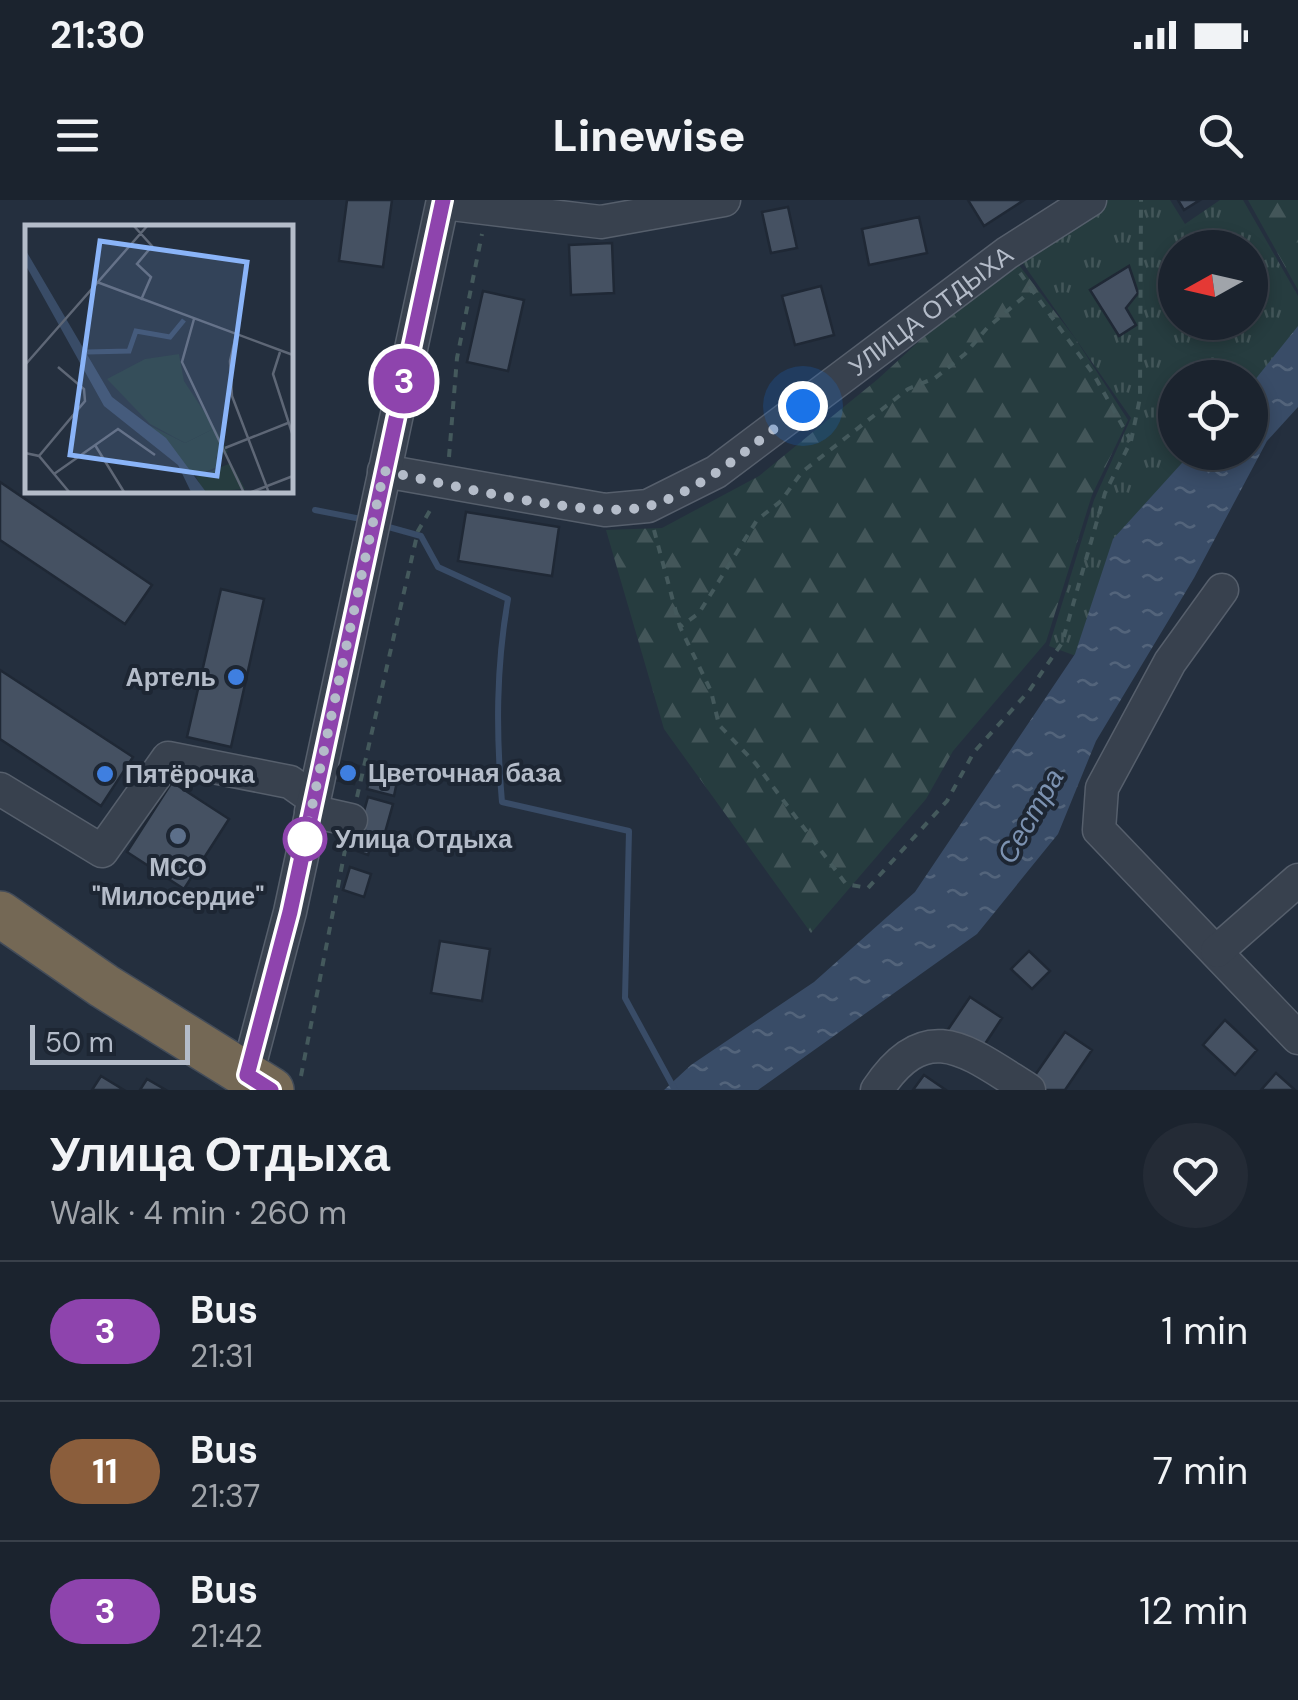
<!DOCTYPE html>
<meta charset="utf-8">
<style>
:root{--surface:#1b232e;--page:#242b36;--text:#f1f3f6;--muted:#a0a4aa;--line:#39404a}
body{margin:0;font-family:"DM Sans",sans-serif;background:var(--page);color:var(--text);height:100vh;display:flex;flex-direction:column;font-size:38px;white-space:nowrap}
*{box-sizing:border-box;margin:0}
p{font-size:32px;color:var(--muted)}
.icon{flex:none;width:55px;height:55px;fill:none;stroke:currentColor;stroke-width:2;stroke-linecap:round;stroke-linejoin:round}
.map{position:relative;height:890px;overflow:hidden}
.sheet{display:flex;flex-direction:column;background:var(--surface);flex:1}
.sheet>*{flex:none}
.badge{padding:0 20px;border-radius:32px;font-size:35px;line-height:65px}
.needle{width:65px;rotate:262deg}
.fabs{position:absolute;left:1158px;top:30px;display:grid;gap:20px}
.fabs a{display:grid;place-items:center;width:110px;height:110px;border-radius:50%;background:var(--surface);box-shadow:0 5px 15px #0003,0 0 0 2px var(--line);font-size:50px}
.scale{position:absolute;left:30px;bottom:25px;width:160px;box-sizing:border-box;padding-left:10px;border:5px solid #b4bcc9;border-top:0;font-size:28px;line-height:35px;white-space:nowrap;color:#b4bcc9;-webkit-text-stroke:8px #1d2633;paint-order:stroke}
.you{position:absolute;width:50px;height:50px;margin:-25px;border:8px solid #fff;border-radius:50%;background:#1a73e8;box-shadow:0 0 0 15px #1a73e833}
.map>.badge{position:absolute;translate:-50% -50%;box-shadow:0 0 0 5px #fff}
.round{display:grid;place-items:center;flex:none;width:105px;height:105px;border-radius:52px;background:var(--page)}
.head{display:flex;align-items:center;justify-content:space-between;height:170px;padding:0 50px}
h1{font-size:48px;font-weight:800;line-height:75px}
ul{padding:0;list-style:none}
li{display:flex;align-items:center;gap:30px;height:140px;padding:0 50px;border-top:2px solid var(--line)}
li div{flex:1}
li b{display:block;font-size:38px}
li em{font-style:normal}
li .badge{min-width:110px;font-weight:700;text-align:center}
.status{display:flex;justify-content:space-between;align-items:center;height:70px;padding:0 50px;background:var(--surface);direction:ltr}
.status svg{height:28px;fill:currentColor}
header{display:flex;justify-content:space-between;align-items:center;height:130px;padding:0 50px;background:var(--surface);font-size:45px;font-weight:800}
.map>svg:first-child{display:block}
.grass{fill:url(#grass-tufts);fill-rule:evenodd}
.forest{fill:url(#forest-firs)}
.water{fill:url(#water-ripples)}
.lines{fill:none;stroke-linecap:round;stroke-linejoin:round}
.stream{stroke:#394c67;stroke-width:6}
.building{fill:#455162;stroke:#1f2835;stroke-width:2.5}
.minor-casing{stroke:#565f6c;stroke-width:35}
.highway-casing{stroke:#434c59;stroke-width:48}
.path{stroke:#44595c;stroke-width:4;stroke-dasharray:8 8;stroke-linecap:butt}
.minor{stroke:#38414e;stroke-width:32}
.highway{stroke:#746855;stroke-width:45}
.line-casing{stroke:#fff;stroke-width:22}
.line{stroke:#8e44ad;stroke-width:15}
.walk{stroke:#b4bcc9;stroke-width:10;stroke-dasharray:0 18}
.shop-dot{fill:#3f7fe0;stroke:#1d2633;stroke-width:4}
.service-dot{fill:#5c6f8a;stroke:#1d2633;stroke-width:4}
.stop-dot{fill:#fff;stroke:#8e44ad;stroke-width:5}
.labels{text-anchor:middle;stroke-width:8;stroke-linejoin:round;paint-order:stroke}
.street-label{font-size:25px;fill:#b4bcc9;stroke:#1d2633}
.poi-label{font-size:25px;font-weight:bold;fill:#b4bcc9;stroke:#1d2633;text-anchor:start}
.stop-label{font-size:25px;font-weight:bold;fill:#b4bcc9;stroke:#1d2633;text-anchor:start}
.water-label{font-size:28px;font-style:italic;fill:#7c92b1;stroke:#1d2633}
.inset-river{fill:none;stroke:#394c67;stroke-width:5}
.inset-road{fill:none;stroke:#5e6776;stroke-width:2.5}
.view{fill:#8ab4f8;fill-opacity:0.15;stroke:#8ab4f8;stroke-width:5}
.inset-edge{fill:none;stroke:#b4bcc9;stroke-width:5}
</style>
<div class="status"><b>21:30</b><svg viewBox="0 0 49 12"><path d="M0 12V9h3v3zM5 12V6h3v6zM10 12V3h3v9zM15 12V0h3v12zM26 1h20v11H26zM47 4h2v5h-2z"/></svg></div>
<header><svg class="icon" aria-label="menu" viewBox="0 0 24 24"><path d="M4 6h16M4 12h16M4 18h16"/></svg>Linewise<svg class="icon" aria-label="search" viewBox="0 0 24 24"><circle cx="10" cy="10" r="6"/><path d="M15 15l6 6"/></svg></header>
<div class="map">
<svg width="1298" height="890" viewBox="0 0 1298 890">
<defs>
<pattern id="grass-tufts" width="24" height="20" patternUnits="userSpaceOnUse" patternTransform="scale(2.5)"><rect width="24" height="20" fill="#263c3f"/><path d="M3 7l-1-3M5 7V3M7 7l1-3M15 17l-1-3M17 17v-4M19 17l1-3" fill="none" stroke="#435659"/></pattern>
<pattern id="forest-firs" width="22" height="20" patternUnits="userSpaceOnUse" patternTransform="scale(2.5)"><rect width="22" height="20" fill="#263c3f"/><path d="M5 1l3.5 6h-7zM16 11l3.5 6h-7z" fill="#435659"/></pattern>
<pattern id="water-ripples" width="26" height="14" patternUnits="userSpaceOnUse" patternTransform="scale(2.5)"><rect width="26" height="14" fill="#394c67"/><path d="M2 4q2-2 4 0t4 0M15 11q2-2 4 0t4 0" fill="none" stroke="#53647b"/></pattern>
</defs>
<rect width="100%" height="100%" fill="#242f3e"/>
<path class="grass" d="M1084,0H1170L1185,24L1220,0H1243L1298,96V148L1250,198V178H1175V252L1219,253L1092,462L1049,446L1094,300L1131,218L1015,52ZM1175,48H1250V122H1175Z"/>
<path class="forest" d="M1248,0H1298V90Z
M1012,56L1075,138L1128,220L1092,295L1046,442L953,551L926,599L811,733L664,529L606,330L662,328L759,276L878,179Z"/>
<path class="water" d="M1298,126V207L1267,241L1194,378L1096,541L1058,634L977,734L758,890H664L691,865L814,782L915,692L1075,454L1113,339L1191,253L1250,252V186Z"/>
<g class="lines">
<path class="stream" d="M315,310L361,319
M385,326L421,336L438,367L508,399C496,468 496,532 502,602L629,631L625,798L675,890"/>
</g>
<path class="building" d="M347,0H392L383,67L339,61Z
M968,0H1024L984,26Z
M1178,0H1200L1184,10Z
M788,7L797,48L771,53L762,12Z
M919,17L927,53L869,65L862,29Z
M612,43L614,93L571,95L569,45Z
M1129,66L1138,93L1126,108L1136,125L1119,136L1090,90Z
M821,86L834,135L795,145L782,96Z
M483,91L524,100L508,171L467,162Z
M0,282L152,385L125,424L0,340Z
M466,312L559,327L552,376L458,361Z
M221,389L264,399L231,547L187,537Z
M0,470L133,557L101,606L0,539Z
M341,561L359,566L354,584L336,580Z
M373,566L399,572L394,596L367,589Z
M172,582L229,619L184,689L127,652Z
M368,597L393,604L384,636L359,629Z
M357,639L372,643L368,655L354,650Z
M350,667L371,674L364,697L343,690Z
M440,741L490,749L482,801L431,793Z
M1029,751L1050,771L1032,789L1011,769Z
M970,797L1002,818L979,853L947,831Z
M1225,820L1257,850L1235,875L1203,845Z
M1065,832L1092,850L1065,890H1044L1031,881Z
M1276,873L1295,890H1261Z
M924,875L946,890H913Z
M101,876L124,890H92Z
M147,879L166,890H140Z"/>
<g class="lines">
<g class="minor-casing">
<g id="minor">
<path d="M443,3L601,22L724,0"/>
<path id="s1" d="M384,271L605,310L648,306L716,272L1007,53L1090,0"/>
<path d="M1222,390L1170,462L1102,588L1099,630L1298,838"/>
<path d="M0,589L102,651L168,558L290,582L314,599"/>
<path d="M311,611L351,620"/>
<path d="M1217,751L1298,680"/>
<path d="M247,875L290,712L443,0"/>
<path d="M877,890C927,814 968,852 1029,890"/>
</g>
</g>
<g class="highway-casing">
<path id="highway" d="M0,714L104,786L271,890"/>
</g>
<path class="path" d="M1020,73L1032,90
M1131,241L1094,175L1032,90L987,128L965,154L935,178L908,189L802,272L781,301L757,320L699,413L680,427L711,491L719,525L756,564L846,684L868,688L947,601L974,552L1029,491L1062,443L1105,293L1131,241L1140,198L1141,0
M449,257L457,158L482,34
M654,330L680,427
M357,597L418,331L432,307
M301,876L346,645"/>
<use href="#minor" class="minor"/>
<use href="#highway" class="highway"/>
</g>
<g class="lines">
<g class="line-casing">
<path id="line" d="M271,890L247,875L290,712L443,0"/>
</g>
<use href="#line" class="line"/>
<path class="walk" d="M305,639L384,271C444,283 595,322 649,306C706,289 756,242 803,206"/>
</g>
<g class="shop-dot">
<circle cx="236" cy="477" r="10"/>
<circle cx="348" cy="573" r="10"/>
<circle cx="105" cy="574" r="10"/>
</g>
<circle class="service-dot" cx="178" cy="636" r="10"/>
<circle class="stop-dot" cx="305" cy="639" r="20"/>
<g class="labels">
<g class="street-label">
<text dy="9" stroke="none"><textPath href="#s1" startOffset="612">УЛИЦА ОТДЫХА</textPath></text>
</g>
<g class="poi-label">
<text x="216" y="486" text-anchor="end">Артель</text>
<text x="368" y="582">Цветочная база</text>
<text x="125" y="583">Пятёрочка</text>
<text x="178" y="676" text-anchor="middle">МСО<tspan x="178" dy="29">"Милосердие"</tspan></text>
</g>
<g class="stop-label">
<text x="335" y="648">Улица Отдыха</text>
</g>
<g class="water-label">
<text transform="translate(1030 616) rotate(-60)" y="10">Сестра</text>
</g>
</g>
<g transform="translate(25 25)">
<rect width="268" height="268" fill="#242f3e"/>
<path d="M124,200L160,218L190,203L203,227L191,232L195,241L170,251L121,207Z" fill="#263c3f"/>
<path d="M154,129L159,156L190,203L160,218L125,199L82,154L120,134ZM206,238L220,264L179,267L171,252Z" fill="#263c3f"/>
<path d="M0,24L87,172L141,213L181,267H166L153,240L79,181L0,39Z" fill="#394c67"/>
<path class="inset-river" d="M62,127L104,126L111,106L145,112L159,95"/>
<path class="inset-road" d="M108,0L127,21L112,39L126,52L116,75M72,57L268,130M169,94L157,137L219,268M211,110L205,136L207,171L244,268M255,127L248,149L268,211M0,140L123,0M70,220L99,267M200,223L263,198M0,228L14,231L45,268M14,231L60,176L59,164L33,142M29,249L93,204L130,230M224,268L268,251"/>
<path class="view" d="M75,16L222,37L192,251L45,230Z"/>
<rect width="268" height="268" class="inset-edge"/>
</g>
</svg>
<div class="fabs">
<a><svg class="needle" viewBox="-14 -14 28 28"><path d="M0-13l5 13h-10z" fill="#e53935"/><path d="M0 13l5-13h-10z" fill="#a0a4aa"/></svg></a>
<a><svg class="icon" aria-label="locate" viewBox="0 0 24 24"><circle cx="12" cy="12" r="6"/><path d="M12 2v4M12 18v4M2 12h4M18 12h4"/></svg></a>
</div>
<div class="scale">50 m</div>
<div class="you" style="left:803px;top:206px"></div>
<b class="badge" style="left:404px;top:181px;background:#8e44ad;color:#fff">3</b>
</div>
<section class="sheet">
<div class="head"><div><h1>Улица Отдыха</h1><p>Walk · 4 min · 260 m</p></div><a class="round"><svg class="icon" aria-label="heart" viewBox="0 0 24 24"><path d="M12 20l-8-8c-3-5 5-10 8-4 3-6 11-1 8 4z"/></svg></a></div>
<ul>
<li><span class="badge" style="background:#8e44ad;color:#fff">3</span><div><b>Bus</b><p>21:31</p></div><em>1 min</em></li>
<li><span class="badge" style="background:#8b5e3c;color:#fff">11</span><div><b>Bus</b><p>21:37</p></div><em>7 min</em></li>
<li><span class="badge" style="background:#8e44ad;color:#fff">3</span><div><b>Bus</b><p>21:42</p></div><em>12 min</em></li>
</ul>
</section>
